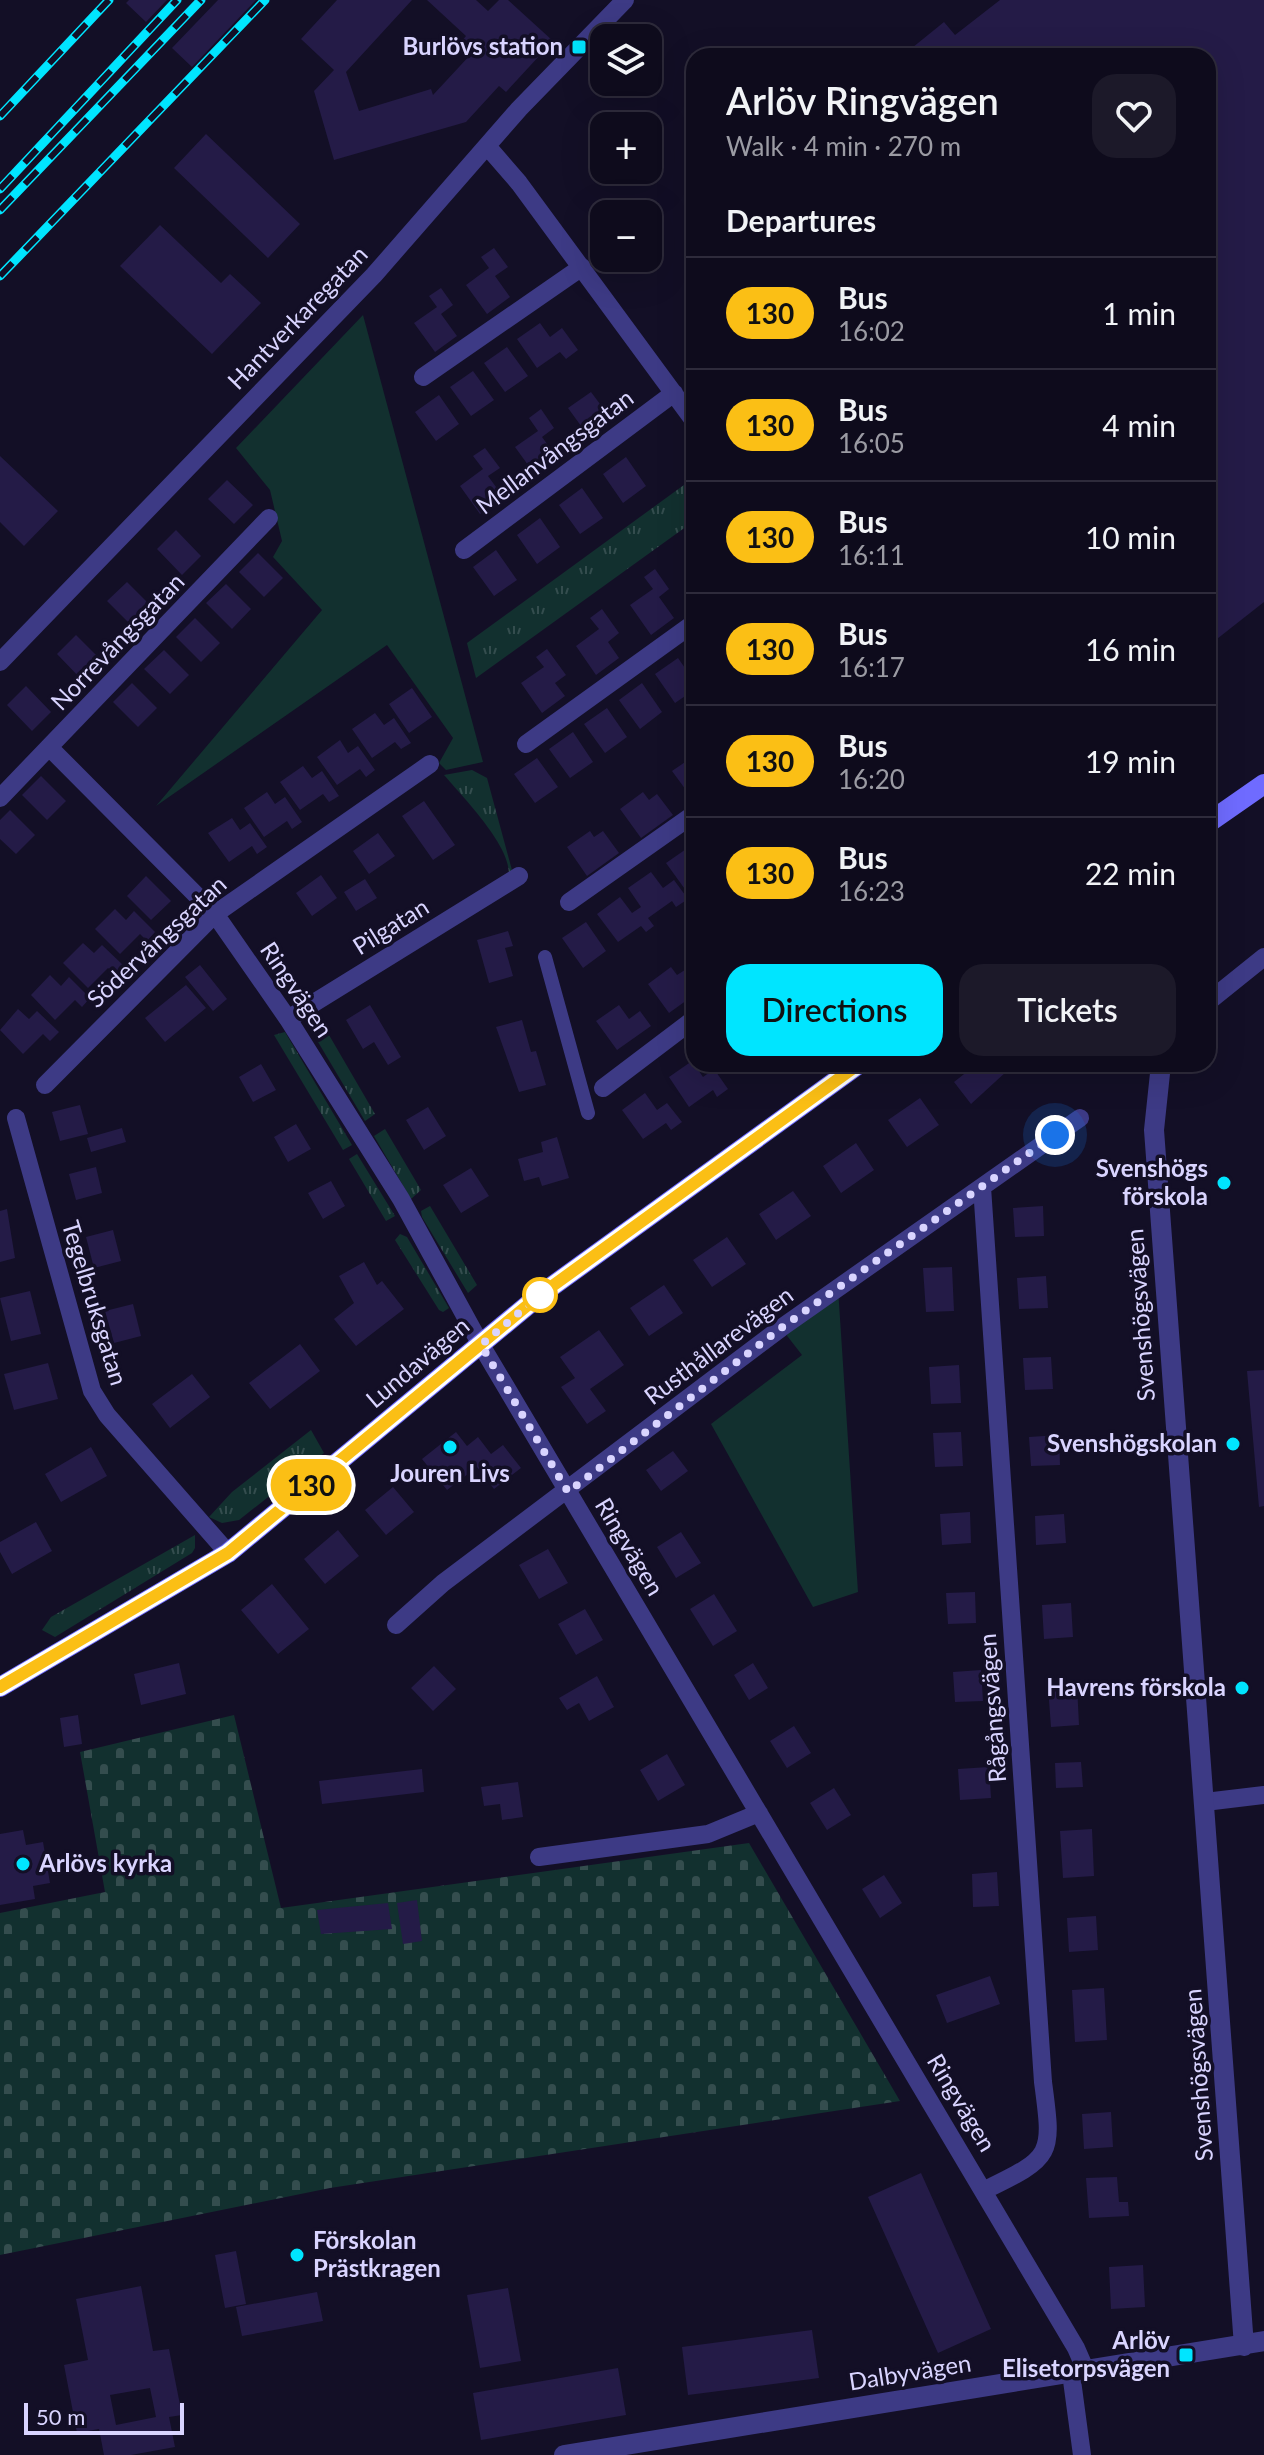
<!DOCTYPE html>
<meta charset="utf-8">
<style>
:root{--surface:#0e0b1c;--page:#1c1929;--text:#f1f3f6;--muted:#9b9ba3;--line:#2e2b3b;--accent:#00e5ff}
body{margin:0;font-family:Lato,sans-serif;background:var(--page);color:var(--text);height:100vh;display:flex;flex-direction:column;font-size:30px;white-space:nowrap}
*{box-sizing:border-box;margin:0}
p{font-size:26px;color:var(--muted)}
.icon{flex:none;width:44px;height:44px;fill:none;stroke:currentColor;stroke-width:2;stroke-linecap:round;stroke-linejoin:round}
.map{position:relative;flex:1;overflow:hidden}
.details{position:absolute;left:686px;top:48px;width:530px;height:1024px;display:flex;flex-direction:column;background:var(--surface);border-radius:24px;box-shadow:0 8px 32px #0002,0 0 0 2px var(--line)}
.details>*{flex:none}
.badge{padding:0 16px;border-radius:26px;font-size:28px;line-height:52px}
.tools{position:absolute;left:590px;top:24px;display:grid;gap:16px}
.tools a{display:grid;place-items:center;width:72px;height:72px;border-radius:16px;background:var(--surface);box-shadow:0 8px 32px #0002,0 0 0 2px var(--line);font-size:40px}
.scale{position:absolute;left:24px;bottom:20px;width:160px;box-sizing:border-box;padding-left:8px;border:4px solid #d9d4ff;border-top:0;font-size:22px;line-height:28px;white-space:nowrap;color:#d9d4ff;-webkit-text-stroke:6px #130f26;paint-order:stroke}
.you{position:absolute;width:40px;height:40px;margin:-20px;border:6px solid #fff;border-radius:50%;background:#1a73e8;box-shadow:0 0 0 12px #1a73e833}
.map>.badge{position:absolute;translate:-50% -50%;box-shadow:0 0 0 4px #fff}
h2{padding:0 40px;font-size:30px;line-height:72px}
.round{display:grid;place-items:center;flex:none;width:84px;height:84px;border-radius:24px;background:var(--page)}
.overview{display:flex;align-items:center;justify-content:space-between;height:136px;padding:0 40px}
h1{font-size:38px;font-weight:600;line-height:60px}
.primary-button{display:flex;gap:16px;margin-top:auto;padding:16px 40px}
.primary-button a{flex:1;height:92px;border-radius:24px;background:var(--accent);color:#111;font-size:32px;font-weight:600;line-height:92px;text-align:center}
.primary-button a+a{background:var(--page);color:var(--text)}
ul{padding:0;list-style:none}
li{display:flex;align-items:center;gap:24px;height:112px;padding:0 40px;border-top:2px solid var(--line)}
li div{flex:1}
li b{display:block;font-size:30px}
li em{font-style:normal}
li .badge{min-width:88px;font-weight:700;text-align:center}
.map>svg:first-child{display:block}
.grass{fill:url(#grass-tufts)}
.cemetery{fill:url(#cemetery-stones)}
.park{fill:#12302f}
.building{fill:#241b47;fill-rule:evenodd}
.lines{fill:none;stroke-linecap:round;stroke-linejoin:round}
.pedestrian{stroke:#3d3a85;stroke-width:14}
.minor{stroke:#3d3a85;stroke-width:18}
.tertiary{stroke:#3d3a85;stroke-width:20}
.secondary{stroke:#6f6bff;stroke-width:20}
.rail-casing{stroke:#00e5ff;stroke-width:9}
.rail{stroke:#130f26;stroke-width:6;stroke-dasharray:18;stroke-linecap:butt}
.line-casing{stroke:#fff;stroke-width:18}
.line{stroke:#fbbf15;stroke-width:12}
.walk{stroke:#d9d4ff;stroke-width:8;stroke-dasharray:0 14.4}
.poi-dot{fill:#00e5ff;stroke:#130f26;stroke-width:3}
.stop-dot{fill:#fff;stroke:#fbbf15;stroke-width:4}
.labels{text-anchor:middle;stroke-width:7;stroke-linejoin:round;paint-order:stroke}
.poi-label{font-size:24px;font-weight:bold;fill:#d9d4ff;stroke:#130f26;text-anchor:end}
.street-label{font-size:24px;fill:#d9d4ff;stroke:#130f26}
</style>
<div class="map">
<svg width="1264" height="2455" viewBox="0 0 1264 2455">
<defs>
<pattern id="grass-tufts" width="24" height="20" patternUnits="userSpaceOnUse" patternTransform="scale(2)"><rect width="24" height="20" fill="#12302f"/><path d="M3 7l-1-3M5 7V3M7 7l1-3M15 17l-1-3M17 17v-4M19 17l1-3" fill="none" stroke="#344d4e"/></pattern>
<pattern id="cemetery-stones" width="16" height="16" patternUnits="userSpaceOnUse" patternTransform="scale(2)"><rect width="16" height="16" fill="#12302f"/><path d="M2 7V4a2 2 0 0 1 4 0v3zM10 15v-3a2 2 0 0 1 4 0v3z" fill="#344d4e"/></pattern>
</defs>
<rect width="100%" height="100%" fill="#130f26"/>
<path class="grass" d="M688,482L694,490V521L476,678L467,643Z
M472,770L487,778L513,874H509C510,845 463,797 444,775Z
M315,1011L375,1114L365,1121L308,1025L309,1016Z
M285,1032L352,1145L343,1150L274,1035Z
M385,1129L421,1190L411,1199L374,1136Z
M357,1154L395,1216L386,1221L349,1159Z
M430,1206L477,1285L468,1293L422,1217L421,1211Z
M400,1234L407,1237L449,1308L443,1312L439,1310L395,1240Z
M311,1430L324,1453L239,1520L222,1523L209,1517L232,1492Z
M195,1535V1548L192,1553L55,1637L42,1630L51,1617Z"/>
<path class="cemetery" d="M234,1715L281,1908L749,1843L900,2101L330,2188L0,2255V1913L105,1892L80,1752Z"/>
<path class="park" d="M363,315L483,762L446,770L439,763L453,738L387,645L156,806L322,610L273,557L282,541L270,490L236,448Z
M838,1288L858,1592L813,1607L711,1424L802,1355L781,1328Z"/>
<path class="building" d="M129,0H167L146,22L126,3Z
M218,0H256L192,67L172,48Z
M337,0H412L346,72L359,111L431,89L433,95L472,53L460,43L466,36L427,0H476L488,11L499,0H508L553,41L506,92L499,86L466,122L334,160L314,91L334,70L301,39Z
M1000,0H1264V602L1208,646V56H902L944,22L955,35Z
M206,134L300,224L268,258L174,168Z
M160,225L221,283L230,274L261,303L212,354L120,266Z
M494,248L508,267L495,276L510,297L487,314L466,285L489,268L481,257Z
M441,288L453,305L441,314L457,336L435,352L414,323L437,307L429,296Z
M540,323L550,337L562,328L578,350L566,359L560,352L537,368L517,339Z
M507,347L528,376L505,392L484,363Z
M473,371L494,400L471,416L450,387Z
M591,392L612,420L589,437L568,408Z
M439,395L459,424L436,441L415,412Z
M541,409L554,428L542,437L559,460L536,476L515,447L538,431L529,418Z
M485,448L500,468L488,476L504,498L480,514L460,486L483,469L473,456Z
M0,456L58,511L24,546L0,522Z
M626,457L646,486L623,503L603,474Z
M227,480L253,505L234,524L208,499Z
M582,488L603,518L580,534L559,505Z
M540,518L560,547L537,564L517,535Z
M176,530L201,556L182,575L157,549Z
M496,550L517,580L494,596L473,567Z
M258,553L283,578L264,597L239,572Z
M655,569L669,589L659,597L674,618L651,635L630,605L653,589L644,577Z
M127,582L152,607L132,626L107,601Z
M226,584L251,609L232,629L206,603Z
M602,609L619,633L608,642L619,658L596,675L576,646L599,629L590,618Z
M195,618L220,643L201,662L176,637Z
M76,635L101,660L82,680L57,654Z
M547,649L566,675L555,683L565,696L542,713L521,683L544,667L536,657Z
M164,650L189,675L170,694L144,669Z
M678,658L694,681V690L675,703L655,674Z
M132,683L157,708L138,727L113,702Z
M642,683L662,712L640,729L619,700Z
M26,686L51,712L32,731L7,705Z
M412,688L432,717L409,733L389,704Z
M607,708L627,737L605,753L584,724Z
M375,713L384,725L394,718L411,743L401,749L395,742L372,758L352,729Z
M573,732L593,762L570,778L549,749Z
M340,740L348,753L358,746L375,770L366,777L360,769L337,785L317,757Z
M694,756V801L672,771Z
M537,758L558,787L535,803L514,774Z
M303,766L312,778L322,771L339,796L329,802L323,794L300,810L280,782Z
M41,776L66,801L47,820L22,795Z
M267,792L275,804L285,797L302,822L292,829L287,821L264,837L244,808Z
M643,792L649,800L657,794L673,815L641,838L620,809Z
M424,801L455,845L433,860L402,816Z
M10,810L35,835L16,854L0,839V820Z
M232,818L240,830L250,823L267,847L257,854L252,846L229,862L208,833Z
M590,831L594,837L603,831L619,853L587,876L567,847Z
M378,833L395,856L369,874L353,851Z
M689,847L694,854V887L687,892L666,863Z
M651,872L663,888L674,880L688,899L676,907L672,901L648,918L654,926L646,932L641,926L618,942L597,914L620,897L632,913L641,907L628,888Z
M321,875L337,898L312,916L296,893Z
M146,876L171,901L151,920L127,896Z
M365,879L377,898L356,911L344,892Z
M115,909L126,920L134,911L155,932L147,941L140,934L120,954L95,929Z
M586,922L606,951L583,968L562,938Z
M508,931L513,946L505,948L513,976L489,983L477,940Z
M83,943L94,953L102,945L124,966L115,974L108,968L88,988L63,963Z
M200,965L227,999L213,1011L185,977Z
M671,967L677,975L688,968L694,976V995L669,1013L648,984Z
M50,975L61,986L69,977L90,998L82,1007L75,1000L55,1020L31,995Z
M186,985L206,1008L165,1042L145,1018Z
M370,1005L401,1057L388,1065L374,1042L363,1049L346,1020Z
M619,1005L629,1019L640,1011L651,1026L617,1050L596,1021Z
M18,1009L29,1019L37,1011L59,1032L50,1041L43,1034L23,1054L0,1030Z
M522,1020L531,1052L536,1051L546,1085L519,1092L496,1027Z
M692,1061L703,1077L714,1069L728,1089L717,1097L713,1090L689,1107L669,1077Z
M261,1064L276,1090L253,1102L239,1077Z
M971,1064H1001L1007,1071L971,1104L954,1082L973,1067Z
M645,1093L657,1110L667,1103L682,1122L671,1130L666,1123L643,1139L622,1110Z
M920,1098L939,1125L907,1147L888,1120Z
M80,1105L88,1134L60,1141L52,1112Z
M428,1107L446,1136L424,1150L406,1120Z
M296,1124L311,1149L288,1162L274,1137Z
M122,1128L126,1142L91,1152L87,1138Z
M557,1137L569,1178L542,1186L539,1177L524,1181L518,1159L543,1152L541,1142Z
M856,1143L874,1170L841,1193L823,1166Z
M96,1167L102,1193L76,1200L69,1174Z
M471,1168L489,1196L461,1213L443,1185Z
M331,1181L345,1206L323,1219L308,1193Z
M793,1191L811,1216L776,1240L759,1214Z
M1043,1206L1044,1236L1015,1237L1013,1208Z
M7,1209L15,1258L0,1262V1211Z
M113,1230L121,1261L94,1268L86,1237Z
M727,1237L746,1264L712,1287L693,1260Z
M364,1262L377,1285L382,1281L404,1309L356,1346L334,1319L354,1303L339,1276Z
M952,1267L954,1311L926,1312L923,1268Z
M1046,1276L1048,1308L1019,1309L1017,1278Z
M664,1285L683,1313L649,1336L630,1308Z
M30,1291L41,1334L11,1341L0,1298Z
M133,1304L141,1336L114,1343L105,1311Z
M599,1330L624,1365L590,1389L606,1411L587,1424L561,1387L575,1378L560,1357Z
M300,1344L320,1371L270,1409L249,1383Z
M1051,1357L1053,1389L1025,1390L1023,1358Z
M48,1363L58,1399L14,1410L4,1374Z
M959,1365L961,1403L931,1404L929,1367Z
M1264,1370V1506L1259,1507L1247,1371Z
M192,1374L210,1397L170,1428L152,1404Z
M456,1432L467,1446L478,1437L491,1454L503,1445L521,1468L494,1489L477,1467L447,1490L422,1459Z
M961,1432L963,1466L935,1467L933,1433Z
M1059,1435L1060,1465L1031,1466L1029,1437Z
M91,1447L107,1476L61,1502L45,1474Z
M673,1451L688,1471L661,1491L646,1470Z
M393,1487L414,1512L386,1535L365,1510Z
M970,1512L971,1543L942,1545L940,1514Z
M1064,1514L1066,1543L1036,1545L1035,1516Z
M36,1522L52,1551L12,1574L0,1552V1542Z
M338,1530L359,1556L325,1584L304,1559Z
M681,1532L701,1563L676,1578L657,1547Z
M548,1549L568,1583L539,1599L519,1565Z
M272,1584L309,1629L278,1654L241,1610Z
M975,1592L976,1623L948,1624L946,1593Z
M714,1594L737,1631L713,1646L690,1609Z
M1071,1603L1073,1637L1044,1639L1042,1605Z
M585,1609L603,1640L576,1655L558,1624Z
M179,1663L186,1694L141,1705L134,1674Z
M753,1663L768,1688L749,1700L734,1675Z
M434,1666L456,1689L433,1711L411,1688Z
M981,1670L983,1701L955,1702L953,1672Z
M597,1676L614,1707L589,1721L579,1703L567,1710L559,1698Z
M1077,1685L1079,1725L1051,1727L1048,1687Z
M78,1715L82,1744L64,1747L60,1718Z
M794,1726L811,1753L787,1768L770,1741Z
M667,1754L685,1785L658,1801L640,1770Z
M1081,1762L1083,1787L1056,1788L1055,1763Z
M989,1767L991,1798L960,1800L958,1769Z
M422,1769L424,1792L322,1804L319,1781Z
M518,1782L523,1817L502,1820L500,1804L484,1806L481,1787Z
M834,1788L851,1815L827,1830L810,1803Z
M1092,1829L1094,1876L1063,1878L1060,1831Z
M23,1830L26,1845L43,1842L50,1883L33,1886L35,1899L0,1905V1834Z
M997,1872L999,1906L973,1907L972,1874Z
M884,1875L902,1903L880,1918L862,1889Z
M417,1900L422,1941L403,1944L397,1903Z
M388,1903L392,1929L321,1934L317,1910Z
M1096,1916L1098,1950L1069,1952L1067,1918Z
M990,1976L1000,2004L947,2023L936,1995Z
M1104,1988L1107,2040L1075,2042L1072,1990Z
M1111,2112L1113,2147L1084,2149L1082,2114Z
M921,2173L991,2329L938,2353L868,2197Z
M1117,2177L1119,2202H1128L1129,2216L1089,2218L1086,2178Z
M236,2251L246,2304L225,2308L215,2255Z
M1143,2265L1145,2307L1111,2309L1109,2267Z
M141,2286L153,2351L169,2349L182,2415L169,2417L175,2447L131,2455H104L99,2429L77,2433L64,2365L88,2360L76,2299ZM150,2388L156,2417L116,2425L110,2395Z
M508,2288L521,2361L480,2368L467,2295Z
M317,2292L323,2321L242,2336L236,2307Z
M812,2330L819,2378L688,2395L682,2347Z
M618,2368L626,2415L481,2440L473,2393Z"/>
<g class="lines">
<path class="pedestrian" d="M545,957L588,1113"/>
<path class="minor" d="M487,146L519,183L694,421
M423,377L582,267
M464,550L674,393
M0,662L374,275L519,109L625,0
M526,744L694,623
M50,748L215,914L288,1019L401,1199L481,1345L1076,2348L1086,2371
M0,798L269,518
M569,902L694,814
M1208,1002L1264,957
M288,1019L519,876
M45,1085L215,914L430,764
M603,1088L694,1019
M16,1118L92,1391L107,1415L228,1553
M982,1187L1043,2082C1053,2156 1053,2157 985,2190
M396,1625L443,1583L781,1328L1080,1118
M1205,1802L1264,1795
M539,1857L708,1834L759,1813
M1071,2373L1082,2455"/>
<path class="tertiary" d="M1161,1064L1154,1130L1244,2346
M564,2455L1264,2341"/>
<path class="secondary" d="M1208,823L1264,784
M0,1687L228,1553L540,1295L859,1064"/>
<g class="rail-casing">
<path id="rail" d="M0,116L109,0
M0,189L177,0
M0,210L201,0
M0,276L265,0"/>
</g>
<use href="#rail" class="rail"/>
</g>
<g class="lines">
<g class="line-casing">
<path id="line" d="M0,1687L228,1553L540,1295L859,1064"/>
</g>
<use href="#line" class="line"/>
<path class="walk" d="M540,1295L481,1345L568,1492L781,1328L1055,1135"/>
</g>
<g class="poi-dot">
<rect x="571" y="39" width="16" height="16" rx="4"/>
<circle cx="1224" cy="1183" r="8"/>
<circle cx="1233" cy="1444" r="8"/>
<circle cx="450" cy="1447" r="8"/>
<circle cx="1242" cy="1688" r="8"/>
<circle cx="23" cy="1864" r="8"/>
<circle cx="297" cy="2255" r="8"/>
<rect x="1178" y="2347" width="16" height="16" rx="4"/>
</g>
<circle class="stop-dot" cx="540" cy="1295" r="16"/>
<g class="labels">
<g class="poi-label">
<text x="563" y="55">Burlövs station</text>
<text x="1208" y="1177">Svenshögs<tspan x="1208" dy="28">förskola</tspan></text>
<text x="1217" y="1452">Svenshögskolan</text>
<text x="450" y="1482" text-anchor="middle">Jouren Livs</text>
<text x="1226" y="1696">Havrens förskola</text>
<text x="39" y="1872" text-anchor="start">Arlövs kyrka</text>
<text x="313" y="2249" text-anchor="start">Förskolan<tspan x="313" dy="28">Prästkragen</tspan></text>
<text x="1170" y="2349">Arlöv<tspan x="1170" dy="28">Elisetorpsvägen</tspan></text>
</g>
<g class="street-label">
<text transform="translate(298 318) rotate(-46)" y="8">Hantverkaregatan</text>
<text transform="translate(555 452) rotate(-37)" y="8">Mellanvångsgatan</text>
<text transform="translate(118 642) rotate(-46)" y="8">Norrevångsgatan</text>
<text transform="translate(391 927) rotate(-32)" y="8">Pilgatan</text>
<text transform="translate(157 942) rotate(-43)" y="8">Södervångsgatan</text>
<text transform="translate(296 990) rotate(56)" y="8">Ringvägen</text>
<text transform="translate(94 1303) rotate(73)" y="8">Tegelbruksgatan</text>
<text transform="translate(1141 1315) rotate(-94)" y="8">Svenshögsvägen</text>
<text transform="translate(719 1346) rotate(-37)" y="8">Rusthållarevägen</text>
<text transform="translate(418 1363) rotate(-40)" y="8">Lundavägen</text>
<text transform="translate(629 1547) rotate(59)" y="8">Ringvägen</text>
<text transform="translate(993 1708) rotate(-94)" y="8">Rågångsvägen</text>
<text transform="translate(1199 2075) rotate(-94)" y="8">Svenshögsvägen</text>
<text transform="translate(961 2103) rotate(59)" y="8">Ringvägen</text>
<text transform="translate(910 2373) rotate(-9)" y="8">Dalbyvägen</text>
</g>
</g>
</svg>
<div class="tools">
<a><svg class="icon" aria-label="layers" viewBox="0 0 24 24"><path d="M12 4l9 5-9 5-9-5zM3 14l9 5 9-5"/></svg></a>
<a>+</a>
<a>−</a>
</div>
<div class="scale">50 m</div>
<div class="you" style="left:1055px;top:1135px"></div>
<b class="badge" style="left:311px;top:1485px;background:#fbbf15;color:#111">130</b>
<section class="details">
<div class="overview"><div><h1>Arlöv Ringvägen</h1><p>Walk · 4 min · 270 m</p></div><a class="round"><svg class="icon" aria-label="heart" viewBox="0 0 24 24"><path d="M12 20l-8-8c-3-5 5-10 8-4 3-6 11-1 8 4z"/></svg></a></div>
<h2>Departures</h2>
<ul>
<li><span class="badge" style="background:#fbbf15;color:#111">130</span><div><b>Bus</b><p>16:02</p></div><em>1 min</em></li>
<li><span class="badge" style="background:#fbbf15;color:#111">130</span><div><b>Bus</b><p>16:05</p></div><em>4 min</em></li>
<li><span class="badge" style="background:#fbbf15;color:#111">130</span><div><b>Bus</b><p>16:11</p></div><em>10 min</em></li>
<li><span class="badge" style="background:#fbbf15;color:#111">130</span><div><b>Bus</b><p>16:17</p></div><em>16 min</em></li>
<li><span class="badge" style="background:#fbbf15;color:#111">130</span><div><b>Bus</b><p>16:20</p></div><em>19 min</em></li>
<li><span class="badge" style="background:#fbbf15;color:#111">130</span><div><b>Bus</b><p>16:23</p></div><em>22 min</em></li>
</ul>
<div class="primary-button"><a>Directions</a><a>Tickets</a></div>
</section>
</div>
